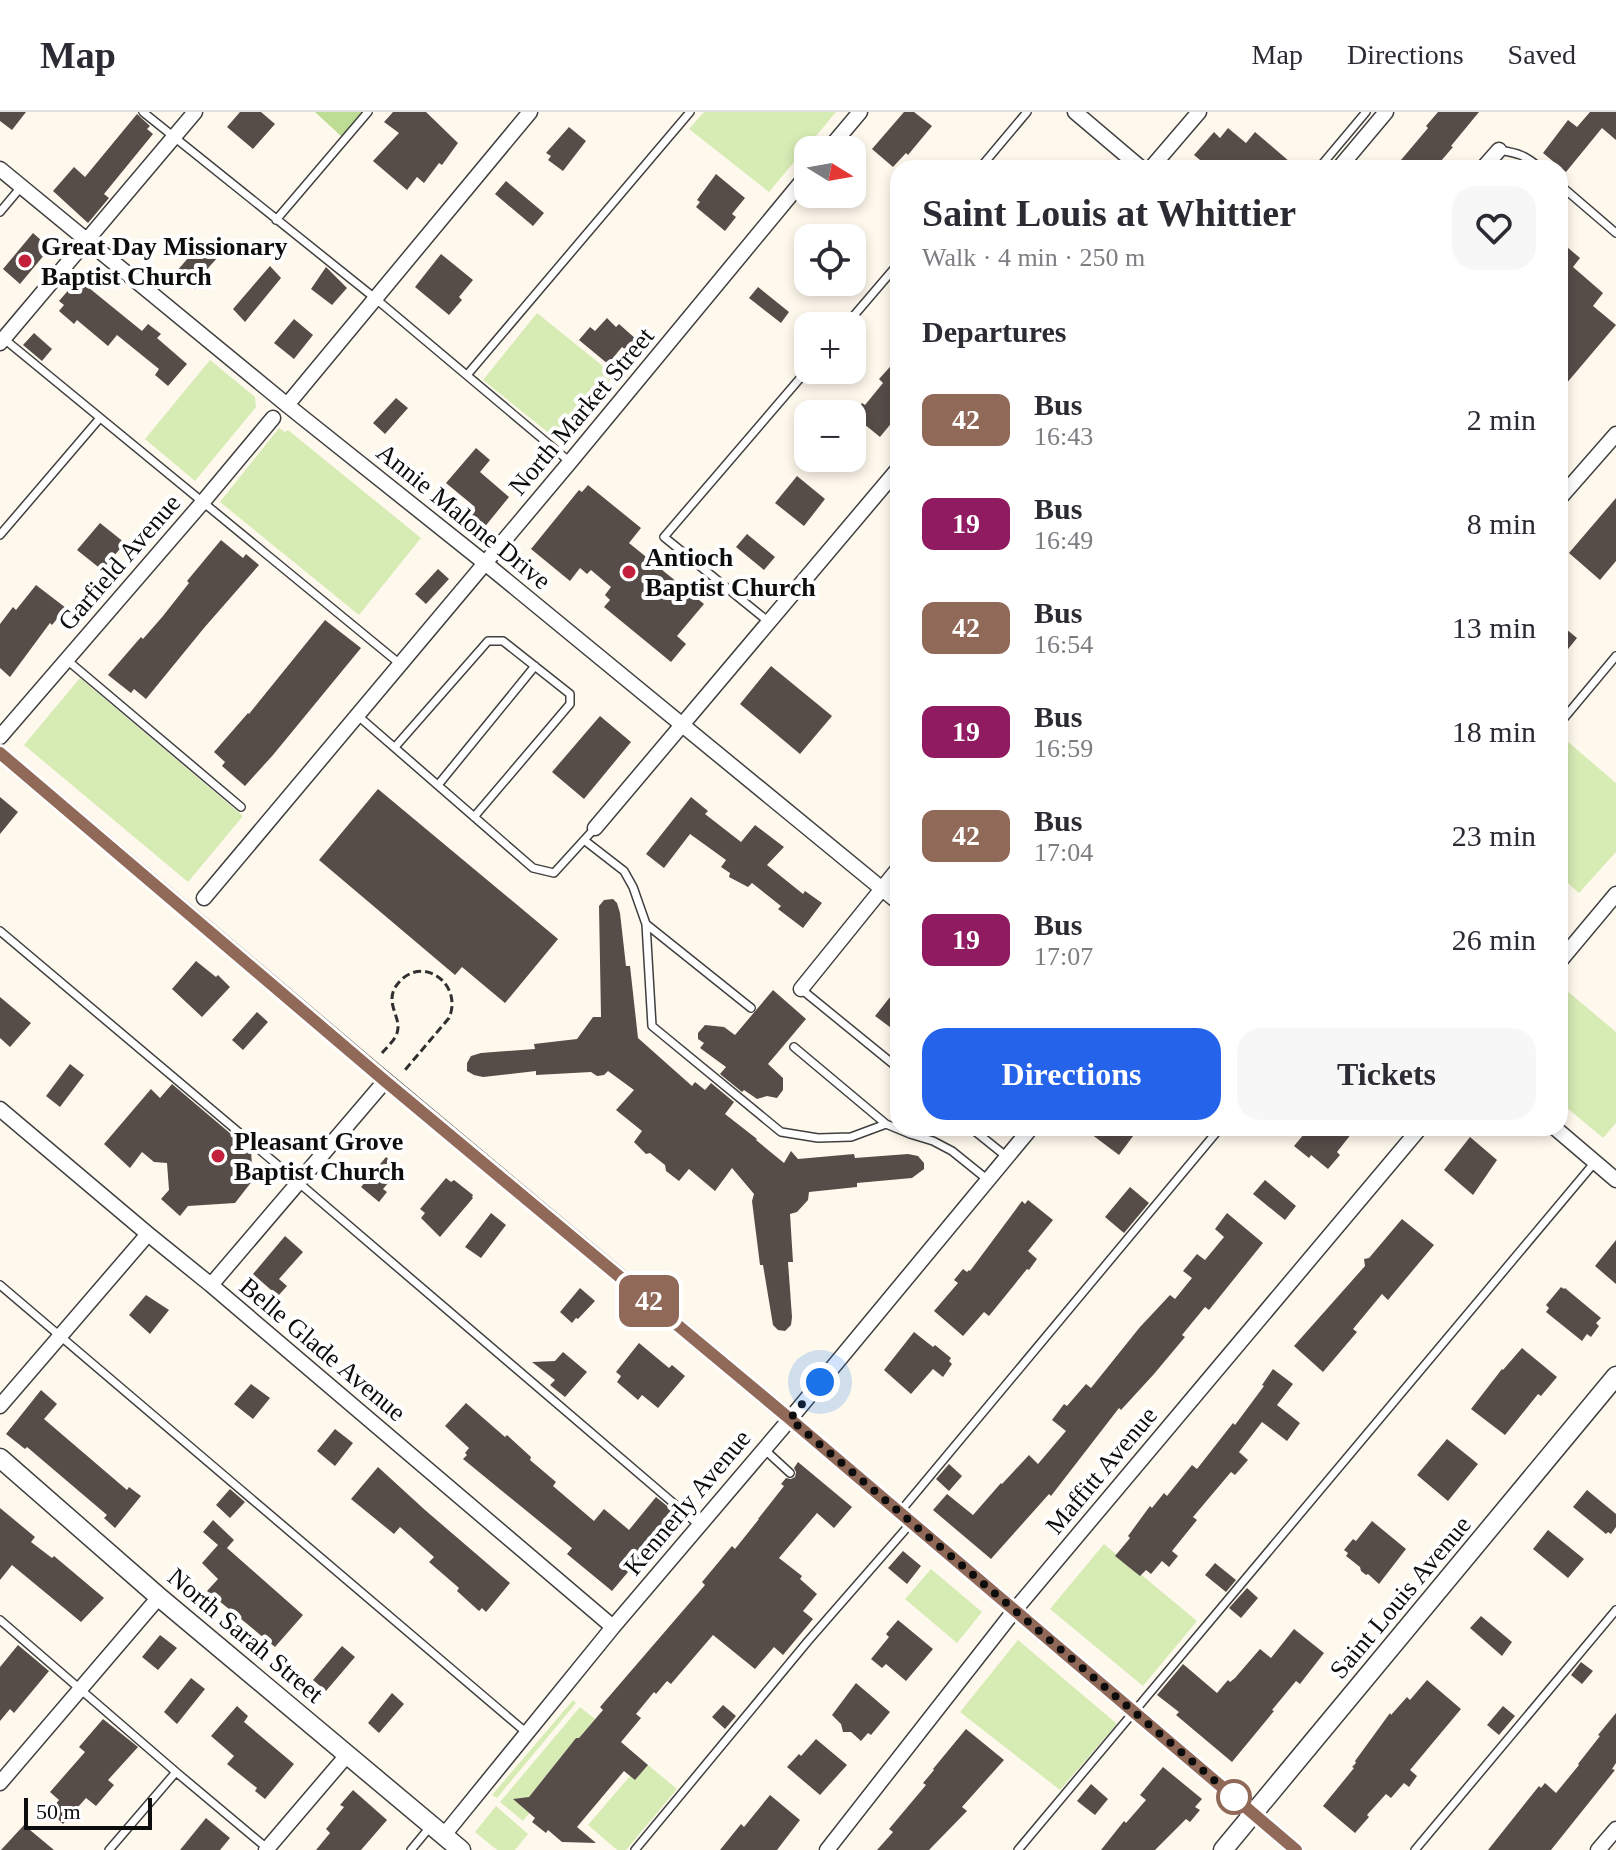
<!DOCTYPE html>
<meta charset="utf-8">
<style>
:root{--surface:#fff;--page:#f7f7f7;--text:#2b2b33;--muted:#7c7c81;--line:#e1e1e2;--accent:#2563eb}
body{margin:0;font-family:Georgia,serif;background:var(--page);color:var(--text);height:100vh;display:flex;flex-direction:column;font-size:30px;white-space:nowrap}
*{box-sizing:border-box;margin:0}
p{font-size:26px;color:var(--muted)}
.icon{flex:none;width:44px;height:44px;fill:none;stroke:currentColor;stroke-width:2;stroke-linecap:round;stroke-linejoin:round}
.map{position:relative;flex:1;overflow:hidden}
.side{position:absolute;left:890px;top:48px;width:678px;height:976px;display:flex;flex-direction:column;background:var(--surface);border-radius:24px;box-shadow:0 4px 12px #0003}
.side>*{flex:none}
.badge{padding:0 16px;border-radius:12px;font-size:28px;line-height:52px}
.needle{width:52px;rotate:101deg}
.fabs{position:absolute;left:794px;top:24px;display:grid;gap:16px}
.fabs a{display:grid;place-items:center;width:72px;height:72px;border-radius:16px;background:var(--surface);box-shadow:0 4px 12px #0003;font-size:40px}
.scale{position:absolute;left:24px;bottom:20px;width:128px;box-sizing:border-box;padding-left:8px;border:4px solid #0d0d0d;border-top:0;font-size:22px;line-height:28px;white-space:nowrap;color:#0d0d0d;-webkit-text-stroke:6px #fff;paint-order:stroke}
.you{position:absolute;width:40px;height:40px;margin:-20px;border:6px solid #fff;border-radius:50%;background:#1a73e8;box-shadow:0 0 0 12px #1a73e833}
.map>.badge{position:absolute;translate:-50% -50%;box-shadow:0 0 0 4px #fff}
h2{padding:0 32px;font-size:30px;line-height:72px}
.round{display:grid;place-items:center;flex:none;width:84px;height:84px;border-radius:24px;background:var(--page)}
.headline{display:flex;align-items:center;justify-content:space-between;height:136px;padding:0 32px}
h1{font-size:38px;font-weight:800;line-height:60px}
.primary-button{display:flex;gap:16px;margin-top:auto;padding:16px 32px}
.primary-button a{flex:1;height:92px;border-radius:24px;background:var(--accent);color:#fff;font-size:32px;font-weight:800;line-height:92px;text-align:center}
.primary-button a+a{background:var(--page);color:var(--text)}
ul{padding:0;list-style:none}
li{display:flex;align-items:center;gap:24px;height:104px;padding:0 32px}
li div{flex:1}
li b{display:block;font-size:30px}
li em{font-style:normal}
li .badge{min-width:88px;font-weight:700;text-align:center}
header{display:flex;align-items:center;gap:48px;box-sizing:border-box;height:112px;padding:0 40px;background:var(--surface);border-bottom:2px solid var(--line)}
header strong{font-size:38px}
nav{display:flex;gap:44px;margin-inline-start:auto;font-size:28px}
.map>svg:first-child{display:block}
.green{fill:#d7ebb5}
.forest{fill:#bddc94}
.building{fill:#564d49}
.lines{fill:none;stroke-linecap:round;stroke-linejoin:round}
.service-casing{stroke:#404040;stroke-width:10}
.minor-casing{stroke:#404040;stroke-width:17}
.tertiary-casing{stroke:#404040;stroke-width:21}
.path{stroke:#2f2f2f;stroke-width:3;stroke-dasharray:8 4;stroke-linecap:butt}
.service{stroke:#fff;stroke-width:7}
.minor{stroke:#fff;stroke-width:14}
.tertiary{stroke:#fff;stroke-width:18}
.line-casing{stroke:#fff;stroke-width:18}
.line{stroke:#916958;stroke-width:12}
.walk{stroke:#0d0d0d;stroke-width:8;stroke-dasharray:0 14.4}
.poi-dot{fill:#c2203b;stroke:#fff;stroke-width:3}
.stop-dot{fill:#fff;stroke:#916958;stroke-width:4}
.labels{text-anchor:middle;stroke-width:8;stroke-linejoin:round;paint-order:stroke}
.poi-label{font-size:26px;font-weight:bold;fill:#0d0d0d;stroke:#fff;text-anchor:start}
.street-label{font-size:26px;fill:#0d0d0d;stroke:#fff}
</style>
<header>
<strong>Map</strong>
<nav><a>Map</a><a>Directions</a><a>Saved</a></nav>
</header>
<div class="map">
<svg width="1616" height="1738" viewBox="0 0 1616 1738">
<rect width="100%" height="100%" fill="#fff9ed"/>
<path class="green" d="M704,0H836L769,80L689,17Z
M537,201L614,263L560,330L483,268Z
M210,248L255,285L256,295L195,369L145,327Z
M279,316L285,320L288,318L421,426L359,503L220,390Z
M80,566L243,704L188,770L24,633Z
M1560,623L1616,671V740L1579,781L1560,764Z
M1566,878L1616,920V1011L1603,1026L1560,990V885Z
M1104,1432L1197,1509L1143,1574L1050,1497Z
M931,1457L982,1500L957,1531L905,1487Z
M1018,1528L1117,1612L1060,1678L960,1600Z
M573,1588L576,1591L497,1686L492,1683Z
M580,1595L595,1607L579,1626H576L529,1685L521,1690V1694L525,1698H532L523,1709L500,1690Z
M648,1653L677,1677L626,1738H617L588,1713L630,1664L635,1668Z
M496,1694L528,1722L515,1738H497L475,1720Z"/>
<path class="forest" d="M315,0H363L342,25Z"/>
<path class="building" d="M0,0H26L12,18L0,9Z
M240,0H261L275,12L253,37L227,15Z
M393,0H426L458,31L442,53L439,51L424,71L417,65L407,78L373,49L399,21L384,10Z
M904,0H914L932,14L908,43L906,41L893,55L872,37Z
M1438,0H1479L1451,34L1453,35L1435,56H1410L1401,48L1428,16L1426,14Z
M1590,0H1616V28L1602,16L1566,60L1543,41L1568,8L1577,15Z
M137,2L150,14L147,17L153,22L104,82L109,86L88,111L53,79L74,55L85,65Z
M569,15L586,29L563,59L548,48L551,44L546,41Z
M1228,16L1246,31L1255,20L1297,56H1194L1200,48L1194,43L1214,20L1220,26Z
M716,62L745,86L732,102L736,105L725,119L696,95L700,90L697,88Z
M506,69L544,101L533,114L495,82Z
M33,121L50,136L20,172L3,157Z
M1560,129L1580,146L1573,155L1603,181L1593,194L1616,213L1560,279Z
M201,131L218,145L201,164L204,167L195,177L176,160Z
M441,142L473,168L459,185L462,188L449,203L415,175Z
M270,154L281,166L245,210L233,197Z
M326,155L347,176L332,193L311,177Z
M78,167L142,219L148,212L161,222L157,226L187,252L168,274L155,263L159,257L117,223L108,234L77,208L74,212L59,199L64,193L59,189Z
M758,175L789,200L781,211L749,186Z
M607,206L616,215L619,212L636,227L626,238L622,235L608,252L579,228L590,215L595,219Z
M294,207L313,223L294,247L274,231Z
M34,221L52,237L42,249L23,233Z
M898,246V303L880,325L853,303L862,291L865,293L883,271L879,267Z
M396,286L408,296L385,322L373,311Z
M476,336L490,348L480,360L509,385L483,417L468,404L475,395L446,371Z
M797,364L825,387L804,414L775,391Z
M588,373L641,416L629,431L704,492L677,524L686,532L671,550L604,495L610,488L605,483L611,475L591,458L587,462L580,456L570,469L531,437L579,378L582,380Z
M1616,386V449L1600,468L1569,441Z
M100,411L125,431L102,458L77,438Z
M747,422L775,445L764,458L736,435Z
M221,428L243,446L246,442L259,453L204,516L146,587L134,577L131,581L108,563L141,525L143,527L163,504L189,471L187,469Z
M438,457L449,467L426,492L415,482Z
M36,473L66,496L52,513L50,511L10,565L0,556V512L13,495L16,498Z
M325,508L361,536L273,643L245,674L222,654L225,650L214,640L248,601L249,602Z
M1560,512L1577,526L1560,547Z
M771,554L832,604L800,642L740,592Z
M600,604L631,630L584,687L552,660Z
M378,677L558,827L505,891L462,855L455,863L319,748Z
M0,685L18,700L0,722Z
M691,685L708,699L705,702L741,730L755,713L784,735L767,753L803,782L805,779L822,791L803,816L778,797L781,794L752,771L748,775L729,765L730,761L721,755L726,748L690,722L664,756L646,742Z
M613,787L617,791L620,801L626,854H630L638,926L692,974L695,970L705,978L711,971L734,990L725,1002L757,1027L756,1028L784,1051L791,1039L798,1047L854,1042L855,1046L908,1042L918,1044L924,1051V1057L912,1066L857,1071V1075L809,1080L808,1088L797,1100L790,1102L793,1150H788L792,1205L791,1213L785,1219L778,1218L773,1213L763,1153H760L752,1089L754,1082L732,1056L715,1079L689,1057L679,1069L666,1059L665,1053L650,1041L646,1042L634,1030L642,1019L616,998L634,978L608,959L604,963L597,964L591,960L536,963V959L483,965L474,963L467,959V951L471,944L481,941L535,937L534,932L577,927L593,905H601L599,794L604,788Z
M196,849L216,865L218,863L230,875L202,905L172,877Z
M898,875V921L875,904Z
M773,878L806,907L768,952L783,966V978L777,986L767,984L757,987L744,978L742,980L720,962L726,955L700,936L704,931L698,927V921L705,913L724,915L735,923Z
M0,885L31,911L10,935L0,926Z
M257,900L268,910L243,938L232,928Z
M70,952L84,963L60,995L46,984Z
M172,972L251,1039L253,1068L235,1091L188,1094L180,1104L161,1087L169,1078L167,1051L154,1050L142,1040L130,1056L104,1032L151,977L160,986Z
M1083,1016H1139L1119,1043Z
M1309,1016H1356L1337,1040L1340,1043L1328,1057L1311,1043L1309,1046L1294,1034Z
M1470,1025L1497,1048L1473,1083L1444,1058Z
M386,1045L400,1057L383,1077L387,1080L379,1090L361,1075Z
M446,1066L451,1070L454,1068L473,1083L472,1085L473,1086L440,1125L421,1106L425,1101L420,1097Z
M1265,1068L1296,1094L1285,1108L1253,1082Z
M1130,1075L1149,1091L1124,1121L1105,1105Z
M1028,1088L1053,1108L1028,1139L1037,1147L1029,1158L1027,1157L989,1204L984,1200L963,1224L934,1199L958,1171L954,1168L963,1157L967,1160L969,1158L970,1159L1022,1089L1025,1092Z
M491,1101L506,1113L481,1146L465,1135Z
M1227,1101L1263,1131L1209,1198L1205,1195L1182,1223L1185,1225L1154,1262L1121,1298L1119,1296L1051,1384L1049,1382L991,1447L933,1398L947,1382L973,1403L1001,1371L1002,1372L1029,1343L1038,1352L1066,1319L1052,1308L1064,1292L1067,1294L1086,1272L1091,1276L1140,1215L1170,1183L1175,1187L1192,1166L1183,1159L1197,1142L1205,1148L1224,1125L1215,1117Z
M1402,1107L1434,1133L1388,1188L1382,1182L1353,1217L1357,1220L1323,1260L1294,1234L1365,1154L1364,1147L1369,1146Z
M285,1124L303,1140L279,1167L287,1174L278,1184L253,1162Z
M1616,1128V1172L1595,1154Z
M1561,1175L1564,1177L1565,1176L1601,1206L1596,1211L1599,1214L1591,1225L1587,1222L1582,1229L1546,1200L1549,1196L1546,1193Z
M580,1176L595,1189L578,1207L576,1206L572,1211L560,1200Z
M146,1183L169,1198L150,1222L129,1203Z
M914,1220L933,1235L935,1233L951,1246L949,1249L952,1252L943,1265L933,1257L911,1282L884,1258Z
M639,1231L669,1256L672,1253L685,1264L658,1296L642,1283L638,1288L617,1270L621,1264L616,1260Z
M1522,1236L1557,1265L1541,1284L1538,1282L1505,1323L1471,1297L1502,1257L1503,1258Z
M563,1240L587,1260L565,1285L550,1273L555,1268L532,1250L555,1249Z
M1273,1257L1293,1272L1277,1293L1300,1311L1287,1329L1262,1310L1239,1340L1248,1348L1235,1363L1231,1360L1193,1405L1197,1408L1172,1439L1178,1444L1169,1455L1162,1449L1151,1462L1146,1458L1140,1464L1115,1444L1130,1426L1128,1424L1150,1394L1152,1396L1164,1381L1167,1384L1192,1353L1197,1357L1233,1311L1235,1313L1264,1274L1262,1273Z
M251,1272L270,1286L253,1307L234,1292Z
M41,1278L57,1292L44,1307L127,1378L129,1375L141,1384L115,1416L104,1406L107,1403L27,1335L25,1337L6,1322Z
M466,1291L505,1325L507,1323L531,1345L530,1348L556,1370L553,1374L594,1409L604,1397L629,1418L656,1385L677,1402L612,1479L567,1442L572,1436L463,1347L467,1343L465,1341L469,1336L445,1314Z
M335,1317L353,1331L335,1354L317,1339Z
M1447,1327L1478,1352L1448,1389L1417,1363Z
M798,1350L852,1395L834,1416L817,1401L779,1446L802,1464L800,1467L817,1482L803,1499L813,1507L783,1543L774,1535L755,1557L713,1523L671,1572L667,1569L656,1582L654,1580L636,1602L641,1606L621,1630L648,1653L635,1668L624,1659L577,1715L596,1731L562,1730L548,1718L546,1721L532,1710L535,1706L513,1687L529,1685L576,1626H579L603,1598L600,1595L705,1473L702,1470L732,1434L735,1437L759,1407H758L784,1374L781,1372L786,1366L791,1367L795,1365L796,1360L794,1356Z
M949,1352L962,1364L949,1379L936,1367Z
M378,1355L425,1398L510,1471L486,1500L482,1496L479,1499L457,1479L459,1476L429,1450L434,1445L400,1415L394,1422L351,1387Z
M230,1377L245,1390L230,1406L216,1393Z
M1587,1378L1616,1402V1415L1611,1422L1608,1420L1606,1422L1573,1395Z
M0,1396L35,1425L31,1430L52,1446L54,1444L104,1486L81,1510L12,1453L0,1468Z
M213,1408L234,1428L227,1436L303,1503L275,1535L207,1479L218,1467L202,1451L218,1433L203,1420Z
M1372,1409L1406,1437L1379,1472L1368,1462L1366,1463L1361,1459L1360,1455L1346,1444L1348,1441L1344,1438L1353,1427L1356,1429Z
M1548,1418L1584,1447L1568,1466L1533,1437Z
M903,1439L921,1454L907,1472L888,1456Z
M1215,1451L1236,1468L1226,1480L1205,1463Z
M1247,1476L1258,1486L1241,1506L1229,1496Z
M1481,1504L1512,1530L1502,1544L1470,1516Z
M898,1508L933,1537L906,1569L886,1552L882,1556L871,1547L889,1525L886,1522Z
M1294,1517L1324,1541L1300,1572L1296,1569L1272,1598L1274,1599L1232,1650L1176,1603L1179,1600L1157,1583L1183,1552L1217,1581L1228,1568L1230,1570L1235,1566L1260,1537L1271,1546Z
M160,1523L177,1536L158,1558L142,1545Z
M18,1533L49,1559L14,1601L10,1597L0,1609V1555Z
M342,1534L355,1545L326,1579L313,1568Z
M1581,1550L1593,1559L1582,1572L1571,1563Z
M191,1566L205,1577L177,1612L164,1600Z
M1427,1568L1461,1597L1410,1658L1417,1664L1409,1675L1404,1671L1391,1686L1386,1682L1367,1703L1369,1705L1355,1721L1323,1694L1354,1656L1352,1655L1356,1651L1355,1649L1390,1601L1391,1603L1407,1585L1410,1588Z
M856,1571L890,1600L871,1623L868,1621L861,1629L851,1620H843L841,1612L832,1603Z
M392,1581L404,1592L379,1621L368,1611Z
M723,1593L736,1604L725,1617L712,1605Z
M237,1594L248,1604L244,1610L294,1652L265,1687L255,1679L257,1676L227,1652L234,1644L211,1624Z
M1503,1594L1515,1604L1499,1623L1487,1613Z
M1616,1601V1651L1612,1657L1615,1658L1551,1738H1488L1539,1674L1541,1676L1545,1671L1556,1681L1579,1653L1578,1652L1600,1624L1598,1623Z
M103,1607L138,1635L108,1668L114,1673L96,1694L86,1686L63,1712L53,1702L58,1696L55,1693L59,1688L50,1680L85,1640L79,1635Z
M966,1617L1004,1648L962,1695L967,1699L929,1738H877L893,1720L889,1717L926,1673L923,1671L934,1658L933,1657Z
M816,1627L847,1653L820,1683L787,1655L799,1642L801,1644Z
M1163,1655L1202,1687L1195,1695L1200,1698L1190,1710L1186,1707L1155,1738H1101L1124,1709L1126,1711L1146,1688L1140,1683Z
M1091,1672L1108,1687L1095,1703L1077,1689Z
M353,1678L387,1708L361,1738H316L330,1721L326,1717L344,1695L340,1693Z
M770,1683L800,1708L777,1738H720L741,1712L744,1715Z
M206,1706L230,1726L220,1738H180Z
M24,1713L54,1738H1Z"/>
<g class="lines">
<g class="service-casing">
<path id="service" d="M143,0L376,187L570,350
M1499,38C1518,41 1525,43 1540,56
M980,56L1027,0
M1319,56L1366,0
M1560,73L1616,121
M0,100L21,75
M276,108L368,0
M845,214L898,152
M3,226L400,552
M467,263L690,0
M0,423L100,306
M769,510L664,425L808,257
M67,548L241,695
M357,603L533,756L554,761L595,716
M1560,611L1616,544
M395,635L488,529H503L570,582V592L474,705
M438,673L535,554
M584,728L624,759L633,775L646,812L751,896
M646,812L652,914L781,1020L818,1026L851,1025L886,1012
M0,819L299,1071L699,1413
M801,877L898,956
M794,935L886,1012L910,1022L933,1029L952,1039L988,1068
M971,1016L1007,1045
M0,1173L528,1622
M765,1338L790,1361
M899,1401L1220,1016
M0,1508L176,1660
M109,1738L176,1660L268,1737
M411,1738L430,1715
M635,1738L808,1529L911,1411
M1018,1738L1595,1050
M1415,1738L1616,1498"/>
</g>
<g class="minor-casing">
<path id="minor" d="M1075,0L1141,56
M828,38L860,0
M1151,56L1199,0
M1339,56L1386,0
M1483,56L1499,38
M0,57L287,293L485,451L898,790
M0,231L195,0
M287,293L530,0
M1560,386L1616,322
M0,625L202,391L273,306
M0,641L371,956L790,1307L1296,1738
M595,716L898,357
M204,786L570,350L808,62
M1560,849L1616,782
M801,877L898,757
M0,997L148,1122L211,1173L613,1515
M1555,1016L1616,1068
M211,1173L385,969
M0,1294L148,1122
M0,1671L159,1485
M444,1723L613,1515L790,1307L1031,1016
M266,1738L348,1642
M827,1738L1014,1499L1420,1016
M1598,1738L1616,1717"/>
</g>
<g class="tertiary-casing">
<path id="tertiary" d="M0,1346L159,1485L461,1738
M1223,1738L1616,1264"/>
</g>
<path class="path" d="M382,941C387,935 395,928 397,921C403,904 380,889 401,868C426,844 463,874 449,906L405,958"/>
<use href="#service" class="service"/>
<use href="#minor" class="minor"/>
<use href="#tertiary" class="tertiary"/>
</g>
<g class="lines">
<g class="line-casing">
<path id="line" d="M0,641L385,969L790,1307L1296,1738"/>
</g>
<use href="#line" class="line"/>
<path class="walk" d="M820,1270L790,1307L1234,1685"/>
</g>
<g class="poi-dot">
<circle cx="25" cy="149" r="8"/>
<circle cx="629" cy="460" r="8"/>
<circle cx="218" cy="1044" r="8"/>
</g>
<circle class="stop-dot" cx="1234" cy="1685" r="16"/>
<g class="labels">
<g class="poi-label">
<text x="41" y="143">Great Day Missionary<tspan x="41" dy="30">Baptist Church</tspan></text>
<text x="645" y="454">Antioch<tspan x="645" dy="30">Baptist Church</tspan></text>
<text x="234" y="1038">Pleasant Grove<tspan x="234" dy="30">Baptist Church</tspan></text>
</g>
<g class="street-label">
<text transform="translate(581 299) rotate(-50)" y="9">North Market Street</text>
<text transform="translate(464 404) rotate(39)" y="9">Annie Malone Drive</text>
<text transform="translate(119 450) rotate(-49)" y="9">Garfield Avenue</text>
<text transform="translate(323 1237) rotate(40)" y="9">Belle Glade Avenue</text>
<text transform="translate(1101 1358) rotate(-50)" y="9">Maffitt Avenue</text>
<text transform="translate(687 1390) rotate(-50)" y="9">Kennerly Avenue</text>
<text transform="translate(1400 1485) rotate(-50)" y="9">Saint Louis Avenue</text>
<text transform="translate(246 1523) rotate(40)" y="9">North Sarah Street</text>
</g>
</g>
</svg>
<div class="fabs">
<a><svg class="needle" viewBox="-14 -14 28 28"><path d="M0-13l5 13h-10z" fill="#e53935"/><path d="M0 13l5-13h-10z" fill="#7c7c81"/></svg></a>
<a><svg class="icon" aria-label="locate" viewBox="0 0 24 24"><circle cx="12" cy="12" r="6"/><path d="M12 2v4M12 18v4M2 12h4M18 12h4"/></svg></a>
<a>+</a>
<a>−</a>
</div>
<div class="scale">50 m</div>
<div class="you" style="left:820px;top:1270px"></div>
<b class="badge" style="left:649px;top:1189px;background:#916958;color:#fff">42</b>
<section class="side">
<div class="headline"><div><h1>Saint Louis at Whittier</h1><p>Walk · 4 min · 250 m</p></div><a class="round"><svg class="icon" aria-label="heart" viewBox="0 0 24 24"><path d="M12 20l-8-8c-3-5 5-10 8-4 3-6 11-1 8 4z"/></svg></a></div>
<h2>Departures</h2>
<ul>
<li><span class="badge" style="background:#916958;color:#fff">42</span><div><b>Bus</b><p>16:43</p></div><em>2 min</em></li>
<li><span class="badge" style="background:#901b61;color:#fff">19</span><div><b>Bus</b><p>16:49</p></div><em>8 min</em></li>
<li><span class="badge" style="background:#916958;color:#fff">42</span><div><b>Bus</b><p>16:54</p></div><em>13 min</em></li>
<li><span class="badge" style="background:#901b61;color:#fff">19</span><div><b>Bus</b><p>16:59</p></div><em>18 min</em></li>
<li><span class="badge" style="background:#916958;color:#fff">42</span><div><b>Bus</b><p>17:04</p></div><em>23 min</em></li>
<li><span class="badge" style="background:#901b61;color:#fff">19</span><div><b>Bus</b><p>17:07</p></div><em>26 min</em></li>
</ul>
<div class="primary-button"><a>Directions</a><a>Tickets</a></div>
</section>
</div>
